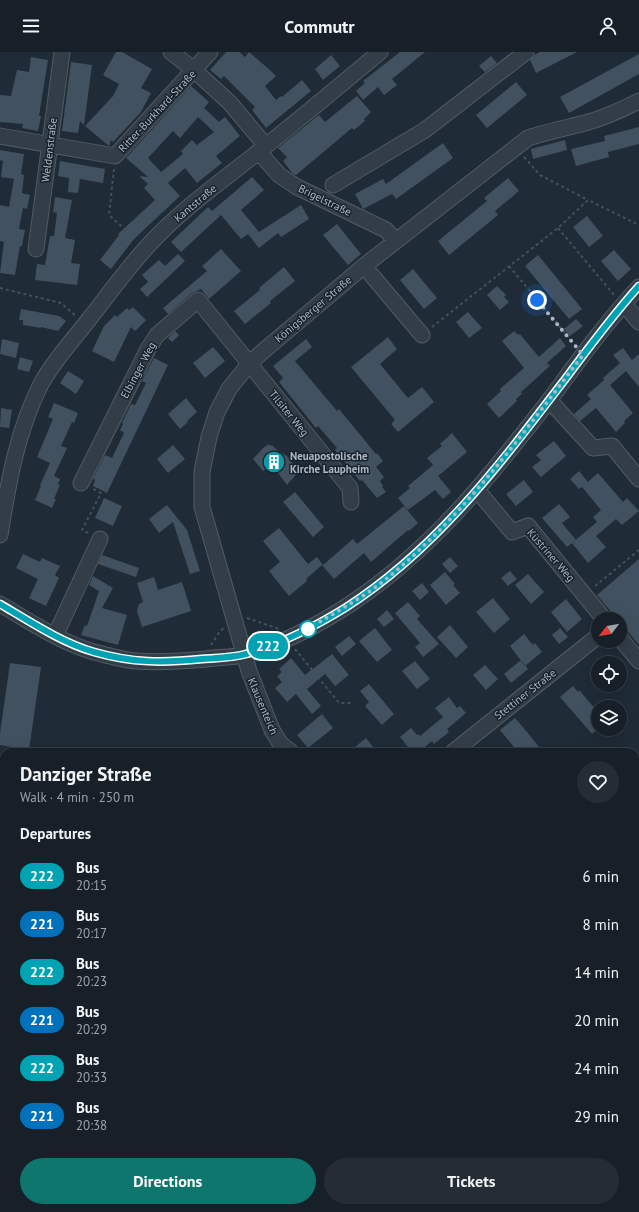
<!DOCTYPE html>
<meta charset="utf-8">
<style>
:root{--surface:#172029;--page:#242d35;--text:#f1f3f6;--muted:#9ea3a8;--line:#363e46;--accent:#0f766e}
body{margin:0;font-family:"PT Sans",sans-serif;background:var(--page);color:var(--text);height:100vh;display:flex;flex-direction:column;font-size:15px;white-space:nowrap}
*{box-sizing:border-box;margin:0}
p{font-size:13px;color:var(--muted)}
.icon{flex:none;width:22px;height:22px;fill:none;stroke:currentColor;stroke-width:2;stroke-linecap:round;stroke-linejoin:round}
.map{position:relative;flex:1;overflow:hidden}
.details{position:absolute;left:0px;top:696px;width:639px;height:464px;display:flex;flex-direction:column;background:var(--surface);border-radius:12px 12px 0 0;box-shadow:0 4px 16px #0002,0 0 0 1px var(--line)}
.details>*{flex:none}
.badge{padding:0 8px;border-radius:13px;font-size:14px;line-height:26px}
.needle{width:26px;rotate:239deg}
.tools{position:absolute;left:591px;top:560px;display:grid;gap:8px}
.tools a{display:grid;place-items:center;width:36px;height:36px;border-radius:50%;background:var(--surface);box-shadow:0 4px 16px #0002,0 0 0 1px var(--line);font-size:20px}
.you{position:absolute;width:20px;height:20px;margin:-10px;border:3px solid #fff;border-radius:50%;background:#1a73e8;box-shadow:0 0 0 6px #1a73e833}
.map>.badge{position:absolute;translate:-50% -50%;box-shadow:0 0 0 2px #fff}
h2{padding:0 20px;font-size:15px;line-height:36px}
.round{display:grid;place-items:center;flex:none;width:42px;height:42px;border-radius:21px;background:var(--page)}
.overview{display:flex;align-items:center;justify-content:space-between;height:68px;padding:0 20px}
h1{font-size:19px;font-weight:800;line-height:30px}
.action{display:flex;gap:8px;margin-top:auto;padding:8px 20px}
.action a{flex:1;height:46px;border-radius:24px;background:var(--accent);color:#fff;font-size:16px;font-weight:800;line-height:46px;text-align:center}
.action a+a{background:var(--page);color:var(--text)}
ul{padding:0;list-style:none}
li{display:flex;align-items:center;gap:12px;height:48px;padding:0 20px}
li div{flex:1}
li b{display:block;font-size:15px}
li em{font-style:normal}
li .badge{min-width:44px;font-weight:700;text-align:center}
header{display:flex;justify-content:space-between;align-items:center;height:52px;padding:0 20px;background:var(--surface);font-size:18px;font-weight:800}
.map>svg:first-child{display:block}
.building{fill:#42515f;fill-rule:evenodd}
.lines{fill:none;stroke-linecap:round;stroke-linejoin:round}
.minor-casing{stroke:#505b65;stroke-width:17}
.highway-casing{stroke:#3d4852;stroke-width:23}
.path{stroke:#3e5455;stroke-width:2;stroke-dasharray:3 3;stroke-linecap:butt}
.minor{stroke:#323d47;stroke-width:15}
.highway{stroke:#6d5f4f;stroke-width:21}
.line-casing{stroke:#fff;stroke-width:9}
.line{stroke:#00a3b4;stroke-width:6}
.walk{stroke:#acb8c4;stroke-width:4;stroke-dasharray:0 7.2}
.stop-dot{fill:#fff;stroke:#00a3b4;stroke-width:2}
.labels{text-anchor:middle;stroke-width:3;stroke-linejoin:round;paint-order:stroke}
.street-label{font-size:11px;fill:#acb8c4;stroke:#18222c}
.poi-label{font-size:11px;font-weight:bold;fill:#acb8c4;stroke:#18222c;text-anchor:start}
</style>
<header><svg class="icon" aria-label="menu" viewBox="0 0 24 24"><path d="M4 6h16M4 12h16M4 18h16"/></svg>Commutr<svg class="icon" aria-label="person" viewBox="0 0 24 24"><circle cx="12" cy="8" r="4"/><path d="M4 21q1-7 8-7t8 7"/></svg></header>
<div class="map">
<svg width="639" height="1160" viewBox="0 0 639 1160">
<rect width="100%" height="100%" fill="#1f2b37"/>
<path class="building" d="M116,0H122L152,17L141,36L151,41L141,60L113,90L111,88L109,94L85,74L113,44L119,32L103,23Z
M226,0H239L245,5L249,0L271,19L276,24L265,34L276,48L281,44L282,45L302,28L311,39L266,76L252,58L255,55L224,24L221,27L210,18Z
M400,0H425L392,27L397,33L384,43L378,35L363,48L356,39L365,31L363,29Z
M540,0H577L536,21L530,8L534,3Z
M639,2V22L569,61L560,45Z
M331,3L340,14L323,28L315,17Z
M491,4L497,11L485,20L479,14Z
M31,5L48,8L39,64H41L38,79L22,76L23,72L0,70V43L11,44L17,18L29,20Z
M71,10L92,13L84,73L80,69L78,81L62,79Z
M516,30L527,43L487,76L476,63Z
M191,34L209,50L204,56L219,70L225,65L240,84L216,104L222,111L197,131L185,116L168,131L180,144L134,187L111,217L100,208L119,183L118,182L155,148L144,136L148,132L139,124L148,125L126,106ZM198,65L214,80L197,93L192,88L181,99L183,102L161,120L148,106L173,79L180,86Z
M357,44L371,60L364,67L365,69L354,78L352,76L296,123L293,122L283,109L287,105L278,96L319,63L325,70Z
M639,75V92L608,100L609,105L576,114L571,97L605,89L604,84Z
M565,88L567,98L533,107L531,97Z
M443,91L453,106L396,147L392,142L363,157L355,142L383,127L386,132Z
M0,98L24,102L21,122L24,123L22,141L30,143L27,157L23,156L19,177L25,178L22,194H20L15,223L0,221L4,190L0,189V153L9,155L14,127L1,125L3,109L0,108Z
M60,109L105,117L103,131L80,127L78,141L68,140L69,126L58,124Z
M252,125L264,138L241,158L259,180L301,153L309,167L281,185L278,181L259,196L248,182L241,187L221,163L181,200L171,190L208,155L212,159Z
M508,126L519,139L495,159L498,163L449,203L438,189L487,149L484,146Z
M55,145L72,148L65,186L75,188L71,211L80,212L77,233L35,228L37,212L45,213L50,184H54L57,161L53,160Z
M587,164L603,184L589,195L573,175Z
M337,172L361,202L348,213L323,183Z
M221,197L241,219L209,247L201,237L192,241L168,262L163,256L207,219L202,214Z
M614,198L631,217L618,229L601,209Z
M178,202L185,209L147,245L140,237L148,230L142,223L159,208L165,214Z
M538,203L582,257L569,267L525,214Z
M284,215L295,229L270,249L271,251L245,272L234,259L260,238L259,236Z
M413,217L437,246L424,257L400,228Z
M497,234L506,243L504,245L509,250L500,258L487,243Z
M133,255L146,268L135,279L131,275L114,310L92,299L104,274L115,263L117,265L127,256L129,258Z
M21,257L59,264L66,269L58,279L41,275V276L23,273V268H19Z
M468,260L482,276L469,286L456,270Z
M576,267L583,274L570,284L564,277Z
M175,279L179,283L172,290L168,286Z
M514,279L518,283L520,282L539,305L560,286L566,294L547,311L550,314L521,340L522,342L516,347L517,349L499,366L487,352L501,339L500,337L524,316L502,289Z
M388,285L397,297L380,312L408,346L422,335L434,350L398,380L391,372L395,368L351,315Z
M2,287L19,291L16,306L0,302Z
M306,287L312,295L295,309L337,359L339,357L376,402L377,401L383,409L376,415L384,425L380,429L383,434L382,435L386,440L377,446L362,428L360,429L335,398L337,396L318,374L316,376L279,330L283,326L273,314Z
M213,295L225,309L205,326L193,311Z
M623,296L632,308L639,302V335L626,319L610,333L633,361L624,369L625,371L616,380L596,356L580,369L574,362L591,347L587,343L604,328L603,326L620,311L613,303Z
M20,305L33,309L29,320L17,317Z
M154,306L168,313L107,441L93,434L95,428L93,427L105,403L112,406L124,381L120,378L123,372L122,371L131,352L135,353L146,331L142,329Z
M68,319L84,329L76,342L60,331Z
M186,346L197,360L187,369L188,370L180,377L168,362Z
M54,351L78,361L74,371L72,370L61,394L67,396L54,424L60,427L58,432L60,433L54,447H56L52,456L35,448L41,434L40,433L50,411L37,405L53,367L48,365Z
M1,356L12,358L9,376L0,375Z
M452,381L467,400L438,424L451,440L443,447L435,438L408,458L398,446L410,436L408,434L433,413L427,406L442,394L440,392Z
M554,389L566,404L541,425L532,415L541,408L536,403Z
M269,392L270,394L272,393L278,399L287,404L299,419L287,433L272,413L263,419L253,407L263,396Z
M173,393L185,407L168,421L157,407Z
M579,419L588,430L598,421L623,450L627,446L639,459L622,473L616,467L596,484L606,495L588,511L572,491L597,470L593,465L601,458L582,435L579,437L570,427Z
M524,428L533,440L516,454L506,442Z
M295,440L324,475L313,485L283,450Z
M104,446L122,454L113,474L95,466Z
M559,452L570,465L562,471L576,488L567,495L542,466Z
M167,453L187,478L200,519L190,522L173,470L159,481L149,467Z
M404,454L418,471L409,479L408,478L371,510L364,501L334,527L322,513L306,527L307,529L289,544L269,519L280,510L263,489L279,476L308,512L317,505L323,513L353,487L357,492Z
M23,502L40,510L42,506L60,514L55,523L59,526L46,554L29,546L38,527L16,516Z
M102,503L139,516L136,525L98,512Z
M450,505L458,514L450,521L442,512Z
M639,507V593L620,570V567H617L597,543Z
M510,519L517,527L508,534L501,526Z
M445,520L455,532L453,533L460,541L446,553L430,533Z
M528,522L544,540L531,552L515,533Z
M93,524L113,536L102,556L127,563L118,593L81,583L85,573L87,574L99,539L89,533Z
M154,525L158,538L182,530L191,559L142,575L137,559L139,552L143,550L137,531Z
M422,531L429,540L420,548L412,539Z
M493,546L510,567L494,581L476,560Z
M566,547L582,567L567,580L551,560Z
M408,550L420,564L417,567L439,592L423,605L415,595L420,591L395,561Z
M387,558L394,567L384,575L377,567Z
M450,573L468,595L456,606L437,585Z
M375,576L392,598L377,610L359,589Z
M560,576L568,585L559,592L552,583Z
M524,582L533,593L535,591L542,600L525,614L510,594Z
M349,584L356,592L342,604L335,595Z
M332,602L349,623L335,634L325,622L307,637L321,654L312,662L296,642L287,650L275,636L282,630L277,624L282,620L279,617L291,606L305,623Z
M521,608L528,617L511,631L504,622Z
M415,609L430,627L417,637L402,619Z
M10,611L41,615L29,698L0,693V681Z
M485,613L498,627L486,638L473,623Z
M369,632L394,662L382,673L365,654L369,650L360,639Z
M573,634L578,640L579,638L598,660V677L592,682L560,645Z
M449,645L457,656L460,654L466,661L447,677L449,680L434,692L432,689L419,700H412L400,685L411,676L417,683L418,682L420,684L443,665L435,656Z
M322,662L333,676L308,696L297,683Z
M515,666L527,680L543,700H518L500,678Z
M366,686L377,700H349Z"/>
<g class="lines">
<g class="minor-casing">
<path id="minor" d="M171,0L194,18L230,51L266,94
M0,84L115,104L210,0
M259,100L279,123L297,135L386,178L396,189
M333,133L425,78L526,0
M36,197L62,0
M364,214L422,283
M624,252L639,270
M549,348L593,396L612,394L639,427
M81,431L148,297L157,283L198,248L350,436L351,450
M477,438L512,480L528,474L604,567
M0,483C8,432 17,379 41,332C54,308 73,288 90,266C108,243 126,218 146,196C178,160 219,131 257,101C299,68 339,34 380,0
M0,552C29,569 62,591 94,600C107,603 123,608 137,609C160,611 183,609 206,607C219,605 234,606 246,602C280,593 312,576 341,558C428,503 489,426 551,346C579,308 607,269 639,235
M55,584L100,487
M620,586L639,609
M291,700L280,691L272,678L249,619L202,455V420L209,385L217,360L229,337L249,312L261,301L364,214L528,86C546,80 565,76 585,71C604,66 621,58 639,49
M453,700L598,584
M0,1060L4,1062
M77,1160L79,1156"/>
</g>
<g class="highway-casing">
<path id="highway" d="M635,770L639,766
M635,803L639,798
M233,1160L238,1156
M266,1160L271,1156"/>
</g>
<path class="path" d="M524,105L540,123L588,148
M114,117L109,163L137,188
M558,176L614,243
M509,214L575,293
M0,236L61,251L76,264
M432,275L558,176L588,148L639,173
M88,481L82,478L101,441L93,437
M595,534L639,498
M247,566L279,577
M211,593L220,579L224,576
M295,597L339,651H352
M598,1156L600,1160
M380,1160L385,1156"/>
<use href="#minor" class="minor"/>
<use href="#highway" class="highway"/>
</g>
<g class="lines">
<g class="line-casing">
<path id="line" d="M0,552C29,569 62,591 94,600C132,611 163,611 202,607C216,606 232,606 246,602C281,592 314,575 345,556C436,498 501,411 566,326C589,295 613,263 639,234"/>
</g>
<use href="#line" class="line"/>
<path class="walk" d="M308,577C332,562 357,549 380,532C461,468 521,384 583,303L537,248"/>
</g>
<defs>
<g id="building-disc" transform="scale(1.15)"><circle r="9.5" fill="#0f9aa8" stroke="#18222c"/><path d="M-4-6H4V6H1V3H-1V6H-4ZM-2.5-4.3h1.7v1.8h-1.7ZM.8-4.3h1.7v1.8H.8ZM-2.5-1h1.7V.8h-1.7ZM.8-1h1.7V.8H.8Z" fill="#fff"/></g>
</defs>
<g fill-rule="evenodd">
<use href="#building-disc" x="274" y="410"/>
</g>
<circle class="stop-dot" cx="308" cy="577" r="8"/>
<g class="labels">
<g class="street-label">
<text transform="translate(157 59) rotate(-47)" y="4">Ritter-Burkhard-Straße</text>
<text transform="translate(49 98) rotate(-83)" y="4">Weldenstraße</text>
<text transform="translate(325 148) rotate(26)" y="4">Brigelstraße</text>
<text transform="translate(195 151) rotate(-40)" y="4">Kantstraße</text>
<text transform="translate(313 257) rotate(-40)" y="4">Königsberger Straße</text>
<text transform="translate(138 318) rotate(-62)" y="4">Elbinger Weg</text>
<text transform="translate(289 361) rotate(51)" y="4">Tilsiter Weg</text>
<text transform="translate(551 503) rotate(49)" y="4">Küstriner Weg</text>
<text transform="translate(525 642) rotate(-38)" y="4">Stettiner Straße</text>
<text transform="translate(263 654) rotate(67)" y="4">Klausenteich</text>
</g>
<g class="poi-label">
<text x="290" y="408">Neuapostolische<tspan x="290" dy="13">Kirche Laupheim</tspan></text>
</g>
</g>
</svg>
<div class="tools">
<a><svg class="needle" viewBox="-14 -14 28 28"><path d="M0-13l5 13h-10z" fill="#e53935"/><path d="M0 13l5-13h-10z" fill="#9ea3a8"/></svg></a>
<a><svg class="icon" aria-label="locate" viewBox="0 0 24 24"><circle cx="12" cy="12" r="6"/><path d="M12 2v4M12 18v4M2 12h4M18 12h4"/></svg></a>
<a><svg class="icon" aria-label="layers" viewBox="0 0 24 24"><path d="M12 4l9 5-9 5-9-5zM3 14l9 5 9-5"/></svg></a>
</div>
<div class="you" style="left:537px;top:248px"></div>
<b class="badge" style="left:268px;top:594px;background:#00a3b4;color:#fff">222</b>
<section class="details">
<div class="overview"><div><h1>Danziger Straße</h1><p>Walk · 4 min · 250 m</p></div><a class="round"><svg class="icon" aria-label="heart" viewBox="0 0 24 24"><path d="M12 20l-8-8c-3-5 5-10 8-4 3-6 11-1 8 4z"/></svg></a></div>
<h2>Departures</h2>
<ul>
<li><span class="badge" style="background:#00a3b4;color:#fff">222</span><div><b>Bus</b><p>20:15</p></div><em>6 min</em></li>
<li><span class="badge" style="background:#0072bc;color:#fff">221</span><div><b>Bus</b><p>20:17</p></div><em>8 min</em></li>
<li><span class="badge" style="background:#00a3b4;color:#fff">222</span><div><b>Bus</b><p>20:23</p></div><em>14 min</em></li>
<li><span class="badge" style="background:#0072bc;color:#fff">221</span><div><b>Bus</b><p>20:29</p></div><em>20 min</em></li>
<li><span class="badge" style="background:#00a3b4;color:#fff">222</span><div><b>Bus</b><p>20:33</p></div><em>24 min</em></li>
<li><span class="badge" style="background:#0072bc;color:#fff">221</span><div><b>Bus</b><p>20:38</p></div><em>29 min</em></li>
</ul>
<div class="action"><a>Directions</a><a>Tickets</a></div>
</section>
</div>
